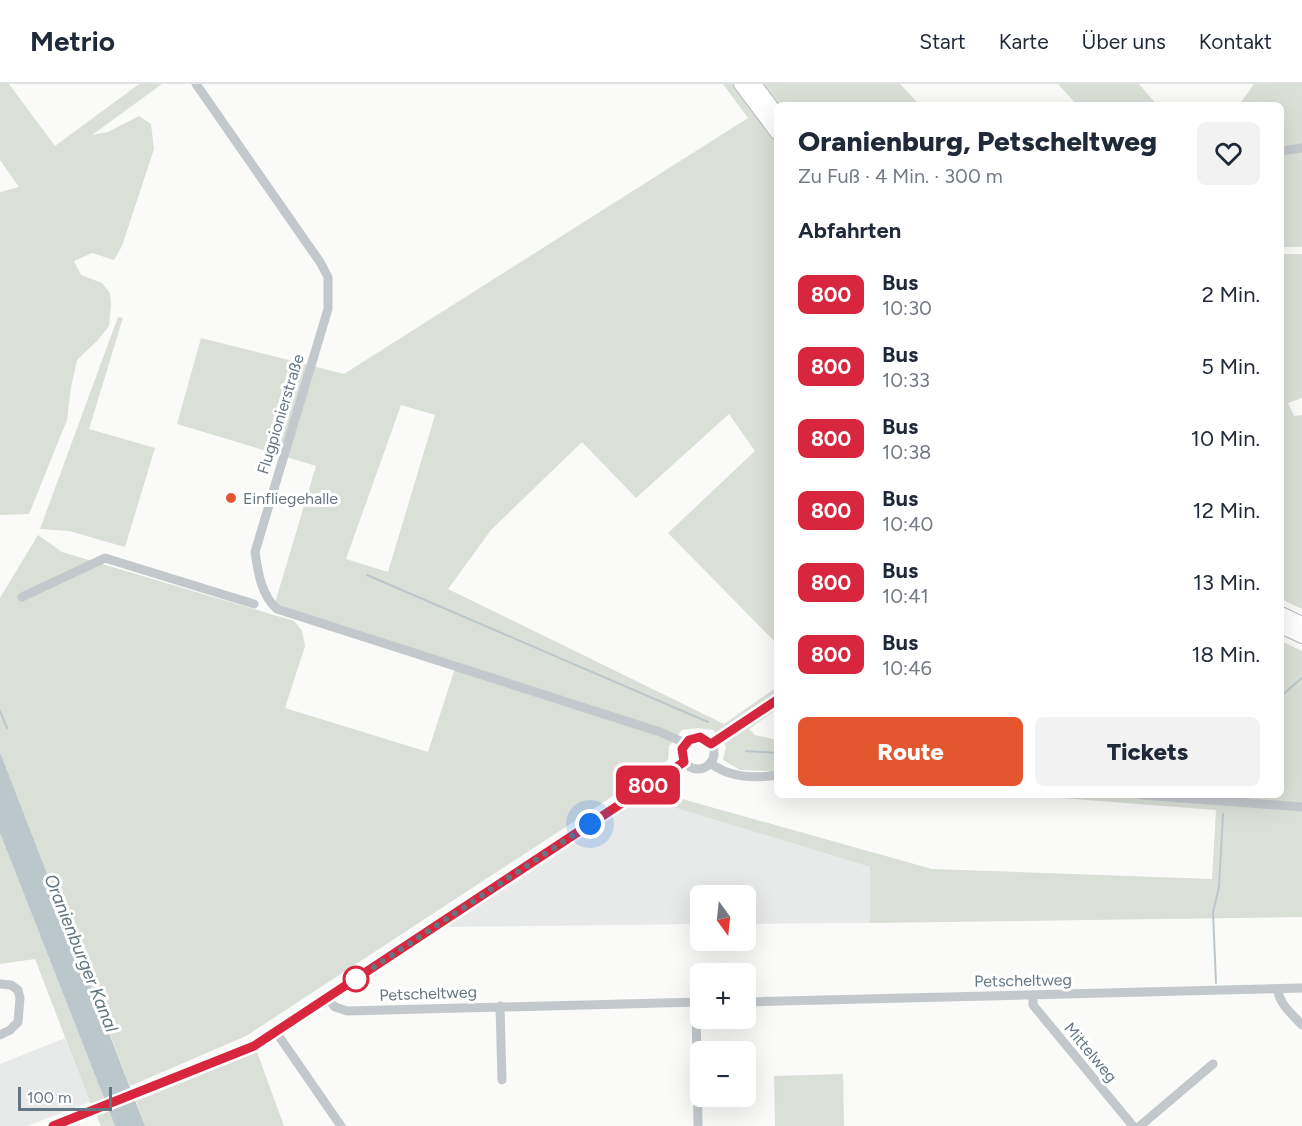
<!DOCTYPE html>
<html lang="de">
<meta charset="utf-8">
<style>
:root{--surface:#fff;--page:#f2f2f3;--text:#1f2937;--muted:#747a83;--line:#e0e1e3;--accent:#e4572e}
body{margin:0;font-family:Figtree,sans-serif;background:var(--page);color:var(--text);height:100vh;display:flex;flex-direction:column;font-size:22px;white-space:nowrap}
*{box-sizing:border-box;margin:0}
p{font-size:20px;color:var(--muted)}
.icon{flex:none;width:33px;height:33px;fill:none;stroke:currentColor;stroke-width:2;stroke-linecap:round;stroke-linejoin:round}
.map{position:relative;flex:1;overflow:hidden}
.drawer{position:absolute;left:774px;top:18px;width:510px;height:696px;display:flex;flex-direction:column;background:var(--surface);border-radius:9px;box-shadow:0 6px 24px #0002}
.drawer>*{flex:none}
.badge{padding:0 12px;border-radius:9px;font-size:21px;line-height:39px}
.needle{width:39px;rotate:165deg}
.tools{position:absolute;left:690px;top:801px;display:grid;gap:12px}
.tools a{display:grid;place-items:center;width:66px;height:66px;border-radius:9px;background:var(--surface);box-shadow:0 6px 24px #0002;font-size:30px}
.scale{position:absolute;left:18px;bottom:15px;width:94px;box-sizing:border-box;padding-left:6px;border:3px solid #657683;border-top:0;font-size:16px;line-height:21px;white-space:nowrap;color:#657683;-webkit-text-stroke:4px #fff;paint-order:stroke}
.you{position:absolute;width:30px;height:30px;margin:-15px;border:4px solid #fff;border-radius:50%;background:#1a73e8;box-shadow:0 0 0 9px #1a73e833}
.map>.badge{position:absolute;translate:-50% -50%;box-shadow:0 0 0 3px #fff}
h2{padding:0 24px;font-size:22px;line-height:54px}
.round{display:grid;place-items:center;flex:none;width:63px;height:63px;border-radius:9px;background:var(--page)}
.overview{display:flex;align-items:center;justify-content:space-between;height:102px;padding:0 24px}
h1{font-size:28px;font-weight:800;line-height:45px}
.cta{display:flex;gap:12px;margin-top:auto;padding:12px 24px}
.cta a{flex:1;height:69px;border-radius:9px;background:var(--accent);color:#fff;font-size:24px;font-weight:800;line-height:69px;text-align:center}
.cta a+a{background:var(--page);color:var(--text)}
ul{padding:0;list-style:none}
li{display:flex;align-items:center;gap:18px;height:72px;padding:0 24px}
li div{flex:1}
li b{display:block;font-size:22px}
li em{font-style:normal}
li .badge{min-width:66px;font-weight:700;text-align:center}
header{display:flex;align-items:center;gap:36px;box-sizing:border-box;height:84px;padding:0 30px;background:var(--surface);border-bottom:2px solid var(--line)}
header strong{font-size:28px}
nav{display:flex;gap:33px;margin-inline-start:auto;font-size:21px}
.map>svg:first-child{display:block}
.built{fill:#e8e9e9}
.green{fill:#dadfd7;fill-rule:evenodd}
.water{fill:#bbc7cb}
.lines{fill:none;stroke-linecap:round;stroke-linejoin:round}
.stream{stroke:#bbc7cb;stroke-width:2}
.highway-casing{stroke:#b4b9bd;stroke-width:16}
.minor{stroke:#c3c8cc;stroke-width:9}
.highway{stroke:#fff;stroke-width:14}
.line-casing{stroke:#fff;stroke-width:14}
.line{stroke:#d7263d;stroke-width:9}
.walk{stroke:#657683;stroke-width:6;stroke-dasharray:0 10.8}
.poi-dot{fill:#e4572e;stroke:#fff;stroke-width:2}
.stop-dot{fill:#fff;stroke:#d7263d;stroke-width:3}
.labels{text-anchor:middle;stroke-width:6;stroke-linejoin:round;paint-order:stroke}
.street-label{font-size:16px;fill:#657683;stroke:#fff}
.poi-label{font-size:16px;fill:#657683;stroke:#fff;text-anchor:start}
.water-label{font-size:18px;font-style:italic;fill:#60757c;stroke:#fff}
</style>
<header>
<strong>Metrio</strong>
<nav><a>Start</a><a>Karte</a><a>Über uns</a><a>Kontakt</a></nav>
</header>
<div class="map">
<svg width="1302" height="1042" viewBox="0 0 1302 1042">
<rect width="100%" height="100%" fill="#fafaf8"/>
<path class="built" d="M661,701L668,711L658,718L870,783V839L746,840V812H700V840L444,843Z
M65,954L90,1018L27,1042H0V980Z"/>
<path class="green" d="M0,0H9L55,62L139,0H162L92,51L108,48L139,32L151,40L154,65L122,162L114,176L92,169L74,177L81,191L102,199L110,209L111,221L109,242L98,256L77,276L71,303L67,336L29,430L0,431V108L19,103L0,76Z
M723,0H900L920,21H777V560L668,449L755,367L729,330L636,414L582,358L491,446L448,505L724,640L777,603V625L749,645L755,651L777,656V697L771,687L740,686L723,676L726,662L713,646L697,644L682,646L669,662L668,676L246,952L130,1002L0,668V514L38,451L62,468L294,537L302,547L305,562L285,624L428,668L457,578L286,526L275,519L316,382L177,340L201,254L344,290L748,34ZM401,321L435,331L388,488L346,475Z
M1058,0H1139L1157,21H1077Z
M1254,0H1302V163H1281V21H1239Z
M1281,170H1302V314L1288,319L1294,332L1302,331V525L1281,515Z
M118,233L123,234L89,345L155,364L125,463L69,447L40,445Z
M1281,557L1302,567V833L870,839V783L657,718L668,711L932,785L1212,795L1216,726L1022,711H1281Z
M0,749L115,1042H101L90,1018L35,875L0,880Z
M257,968L284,1042H145L136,1017Z
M843,990L844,1042H775L774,992Z"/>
<path class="water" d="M0,668L145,1042H115L0,749Z"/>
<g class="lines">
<path class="stream" d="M367,491L708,638
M1281,612L1302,594
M0,627L7,644
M746,667L777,669
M1216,899L1213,828L1219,803L1223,730"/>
<g class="highway-casing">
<path id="highway" d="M741,0L777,48
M754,0L777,31
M1281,530L1302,540
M1281,542L1302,552"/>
</g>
<path class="minor" d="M196,0L320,178L328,193V225L255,468C258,488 261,511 277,525L660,648L685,659
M1281,67L1302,64
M22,513L105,474L254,520
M682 669a16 16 0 1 1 32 0a16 16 0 1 1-32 0Z
M711,660L777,616
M710,679C730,694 753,695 777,691
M1142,711L1302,723
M0,900L11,901L18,906L20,914L18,938L10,946L0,951
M1278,905C1278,919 1293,931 1302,941
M1033,911V921L1133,1042
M327,914L335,923L347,927L700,918
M746,918L1302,904
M696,919L698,1042
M500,922L502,996
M276,948L341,1042
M53,1042L254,961L684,678
M1140,1042L1213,980"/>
<use href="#highway" class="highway"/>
</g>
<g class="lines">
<g class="line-casing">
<path id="line" d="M53,1042L254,962L684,678L682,665L689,656L700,653L711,660L777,616"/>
</g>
<use href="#line" class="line"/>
<path class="walk" d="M356,895L590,740"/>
</g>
<circle class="poi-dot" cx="231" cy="414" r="6"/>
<circle class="stop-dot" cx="356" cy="895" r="12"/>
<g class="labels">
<g class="street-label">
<text transform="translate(280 330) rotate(-73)" y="6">Flugpionierstraße</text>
<text transform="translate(1023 896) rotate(-1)" y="6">Petscheltweg</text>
<text transform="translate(428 909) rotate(-2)" y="6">Petscheltweg</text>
<text transform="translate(1091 968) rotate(50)" y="6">Mittelweg</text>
</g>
<g class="poi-label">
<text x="243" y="420">Einfliegehalle</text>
</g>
<g class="water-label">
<text transform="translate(81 869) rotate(68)" y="6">Oranienburger Kanal</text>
</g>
</g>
</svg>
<div class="tools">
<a><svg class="needle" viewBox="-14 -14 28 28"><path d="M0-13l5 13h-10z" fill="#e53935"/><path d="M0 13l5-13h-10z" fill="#747a83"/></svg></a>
<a>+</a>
<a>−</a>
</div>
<div class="scale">100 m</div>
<div class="you" style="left:590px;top:740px"></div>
<b class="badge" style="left:648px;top:701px;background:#d7263d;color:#fff">800</b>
<section class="drawer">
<div class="overview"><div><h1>Oranienburg, Petscheltweg</h1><p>Zu Fuß · 4 Min. · 300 m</p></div><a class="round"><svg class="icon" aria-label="heart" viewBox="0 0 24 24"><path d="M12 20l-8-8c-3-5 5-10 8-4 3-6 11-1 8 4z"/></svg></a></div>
<h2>Abfahrten</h2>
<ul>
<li><span class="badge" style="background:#d7263d;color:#fff">800</span><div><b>Bus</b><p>10:30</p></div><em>2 Min.</em></li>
<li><span class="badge" style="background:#d7263d;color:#fff">800</span><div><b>Bus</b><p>10:33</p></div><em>5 Min.</em></li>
<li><span class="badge" style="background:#d7263d;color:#fff">800</span><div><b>Bus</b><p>10:38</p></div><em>10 Min.</em></li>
<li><span class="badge" style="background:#d7263d;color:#fff">800</span><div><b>Bus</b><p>10:40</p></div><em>12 Min.</em></li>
<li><span class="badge" style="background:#d7263d;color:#fff">800</span><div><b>Bus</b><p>10:41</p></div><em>13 Min.</em></li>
<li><span class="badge" style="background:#d7263d;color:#fff">800</span><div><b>Bus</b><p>10:46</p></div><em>18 Min.</em></li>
</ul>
<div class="cta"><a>Route</a><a>Tickets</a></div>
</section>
</div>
